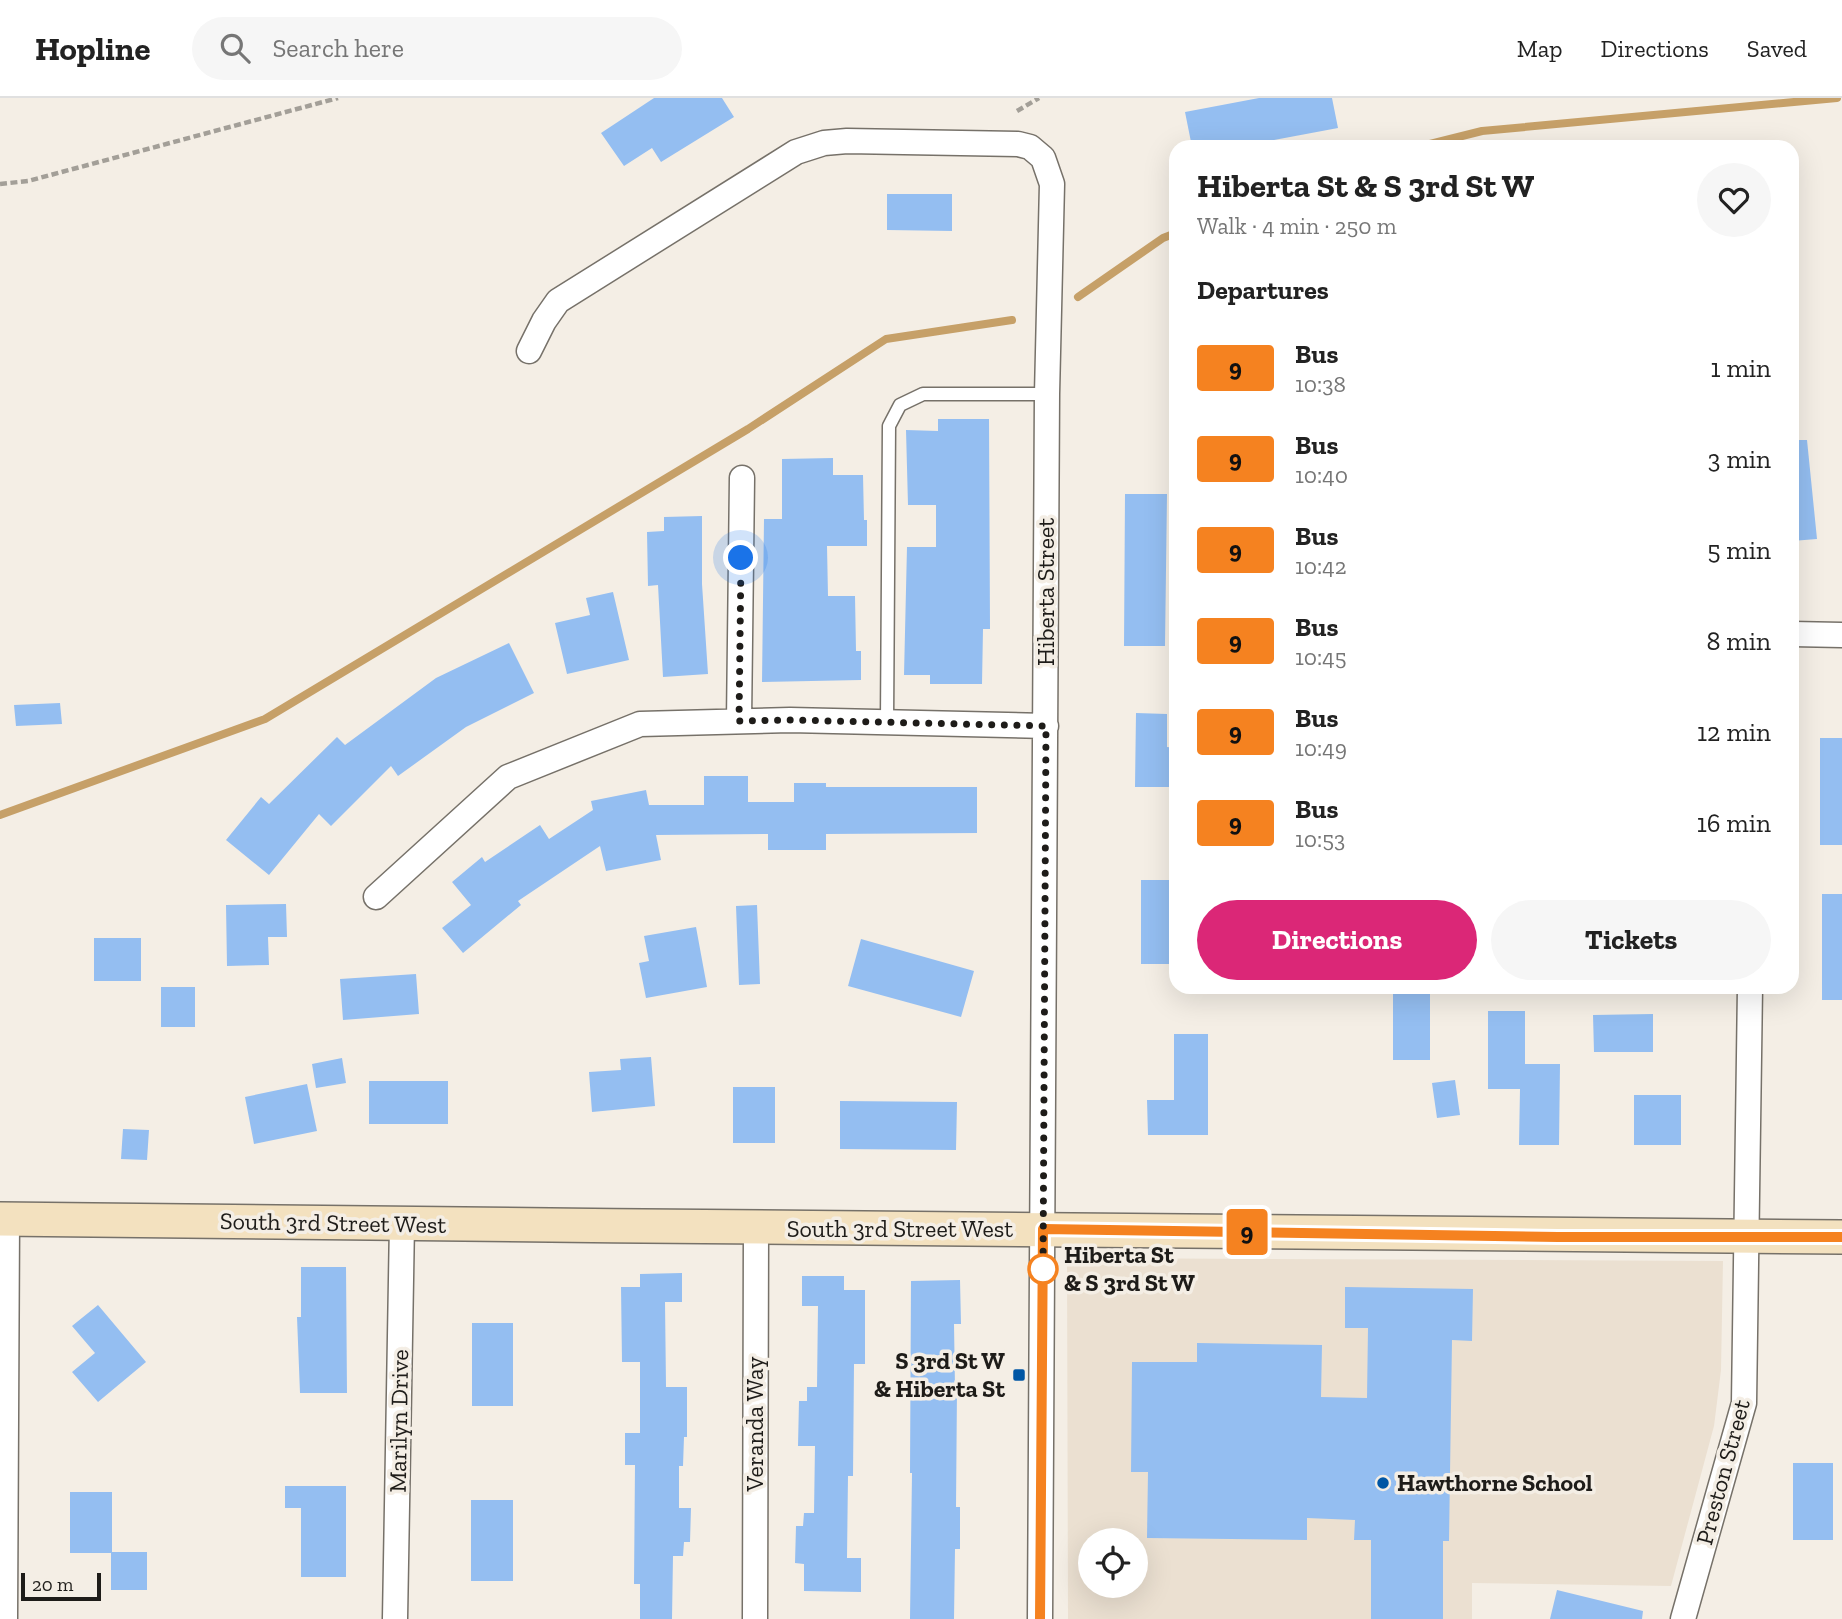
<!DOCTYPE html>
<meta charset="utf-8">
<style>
:root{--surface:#fff;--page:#f6f6f6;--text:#222;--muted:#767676;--line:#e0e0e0;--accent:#db2777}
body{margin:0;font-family:"Zilla Slab",serif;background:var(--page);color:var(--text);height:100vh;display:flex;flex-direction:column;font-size:26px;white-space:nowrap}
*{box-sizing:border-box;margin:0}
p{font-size:23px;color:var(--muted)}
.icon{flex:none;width:38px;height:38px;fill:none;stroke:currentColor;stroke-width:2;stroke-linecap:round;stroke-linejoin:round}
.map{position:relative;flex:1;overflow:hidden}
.sheet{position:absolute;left:1169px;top:42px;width:630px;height:854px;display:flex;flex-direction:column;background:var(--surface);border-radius:21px;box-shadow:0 7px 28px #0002}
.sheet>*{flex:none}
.badge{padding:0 14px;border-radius:5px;font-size:24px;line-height:46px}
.tools{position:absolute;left:1078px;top:1430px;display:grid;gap:14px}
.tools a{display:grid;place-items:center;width:70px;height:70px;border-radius:50%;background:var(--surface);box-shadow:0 7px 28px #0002;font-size:35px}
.scale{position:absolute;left:21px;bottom:18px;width:80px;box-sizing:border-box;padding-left:7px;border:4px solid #1e1c19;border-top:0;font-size:19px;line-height:24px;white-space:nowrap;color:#1e1c19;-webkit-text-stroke:5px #f4eee5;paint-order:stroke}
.you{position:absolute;width:35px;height:35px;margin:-18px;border:5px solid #fff;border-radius:50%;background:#1a73e8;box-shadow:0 0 0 10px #1a73e833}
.map>.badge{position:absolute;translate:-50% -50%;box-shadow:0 0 0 4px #fff}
h2{padding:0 28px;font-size:26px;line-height:63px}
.round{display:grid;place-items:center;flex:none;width:74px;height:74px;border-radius:37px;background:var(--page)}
.overview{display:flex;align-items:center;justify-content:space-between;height:119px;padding:0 28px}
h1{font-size:33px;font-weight:700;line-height:52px}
.button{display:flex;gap:14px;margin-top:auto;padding:14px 28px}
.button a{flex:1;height:80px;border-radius:42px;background:var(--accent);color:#fff;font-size:28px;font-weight:700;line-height:80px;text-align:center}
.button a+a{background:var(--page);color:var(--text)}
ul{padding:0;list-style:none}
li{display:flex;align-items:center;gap:21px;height:91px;padding:0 28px}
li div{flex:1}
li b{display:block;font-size:26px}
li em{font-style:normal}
li .badge{min-width:77px;font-weight:700;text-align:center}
header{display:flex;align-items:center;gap:42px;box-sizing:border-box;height:98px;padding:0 35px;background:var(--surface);border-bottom:2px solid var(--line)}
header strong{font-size:33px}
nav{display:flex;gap:38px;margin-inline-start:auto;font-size:24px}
.search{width:490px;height:63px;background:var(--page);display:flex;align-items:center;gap:18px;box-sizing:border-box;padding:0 24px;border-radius:38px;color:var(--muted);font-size:26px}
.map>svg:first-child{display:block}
.built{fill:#ebe0d1;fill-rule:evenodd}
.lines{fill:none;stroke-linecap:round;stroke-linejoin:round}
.stream{stroke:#c6a068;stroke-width:8}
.building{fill:#94bef1}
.lane-casing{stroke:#767169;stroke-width:15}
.street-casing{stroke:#767169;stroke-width:27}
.secondary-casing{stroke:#767169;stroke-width:36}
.path{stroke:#a39f98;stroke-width:4.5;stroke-dasharray:7 3.5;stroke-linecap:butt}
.lane{stroke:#fff;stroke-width:12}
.street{stroke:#fff;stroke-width:24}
.secondary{stroke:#f3e1bf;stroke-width:33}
.line-casing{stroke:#fff;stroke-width:16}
.line{stroke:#f58220;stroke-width:10}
.walk{stroke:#1e1c19;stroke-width:7;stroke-dasharray:0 12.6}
.stop-dot{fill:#fff;stroke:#f58220;stroke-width:3.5}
.poi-dot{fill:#0056a4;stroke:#f4eee5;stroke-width:2.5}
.labels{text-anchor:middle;stroke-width:7;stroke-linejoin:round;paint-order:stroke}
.street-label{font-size:24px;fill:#1e1c19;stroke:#f4eee5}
.stop-label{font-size:24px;font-weight:bold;fill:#1e1c19;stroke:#f4eee5;text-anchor:start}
.poi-label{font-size:24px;font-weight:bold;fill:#1e1c19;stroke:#f4eee5;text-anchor:end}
</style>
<header>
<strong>Hopline</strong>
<div class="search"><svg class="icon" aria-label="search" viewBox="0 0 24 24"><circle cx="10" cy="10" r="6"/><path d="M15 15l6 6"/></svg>Search here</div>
<nav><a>Map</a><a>Directions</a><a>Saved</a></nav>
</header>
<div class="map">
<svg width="1842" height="1521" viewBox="0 0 1842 1521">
<rect width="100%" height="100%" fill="#f4eee5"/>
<path class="built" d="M1067,1160L1723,1163L1721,1272L1714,1328L1671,1488L1472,1485V1521H1068ZM1090,1442H1136V1488H1090Z"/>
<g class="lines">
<path class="stream" d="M1418,49L1482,33L1837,0
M1078,199L1163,140L1176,135
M0,717L265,621L748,331L886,241L1012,222"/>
</g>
<path class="building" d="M654,0H722L734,19L661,64L652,50L624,68L601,35Z
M1259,0H1332L1338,30L1236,49H1192L1185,14Z
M887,96H952V133L887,132Z
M938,321H989L990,531H983L982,586H930V577H904L907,449H936V407H908L906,332L938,333Z
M1792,342H1807L1817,441L1792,443Z
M833,360V377H863L864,422H867V448H827L828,498H855L856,553H861V582L762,584L764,421H782V361Z
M1125,396H1167L1165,548H1124Z
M702,418V486L708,576L663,579L658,487L648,488L647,434L664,433V419Z
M613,494L629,562L567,576L555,525L590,517L586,500Z
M509,545L534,595L466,629L398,678L391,668L331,728L319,716L269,777L226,742L261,699L269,706L337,639L345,647L436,580Z
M60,605L62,626L16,628L14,607Z
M1136,615L1167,616V649L1176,650V689H1135Z
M1820,640H1842V747H1820Z
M704,678H748V704H794V685H826V689H977V735L826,736V752H768V736L656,737L661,762L606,773L600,748L518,803L521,807L463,855L442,830L471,807L452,784L482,759L485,764L540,727L549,741L593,712L591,703L646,692L649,707H704Z
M1141,782H1176V866H1141Z
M1822,796H1842V902H1822Z
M286,806L287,839H268L269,867L227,868L226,807Z
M757,807L760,886L739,887L736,808Z
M696,829L707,889L646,900L639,865L649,863L644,838Z
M94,840H141V883H94Z
M861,841L974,873L961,919L848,888Z
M416,876L419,916L343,922L340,881Z
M161,889H195V929H161Z
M1393,889H1430V962H1393Z
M1488,913H1525V966H1560L1559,1047H1519L1520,991H1488Z
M1653,916V954H1594L1593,917Z
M1174,936H1208V1037H1148L1147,1002H1174Z
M651,959L655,1008L592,1014L589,974L621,972L620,961Z
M342,960L346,985L316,990L312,966Z
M1455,982L1460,1017L1437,1020L1432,985Z
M369,983H448V1026H369Z
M307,986L317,1033L254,1046L245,999Z
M733,989H775V1045H733Z
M1634,997H1681V1047H1634Z
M840,1003L957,1004L956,1052L840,1051Z
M123,1031L149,1032L147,1062L121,1061Z
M301,1169H346L347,1295H300L297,1219H301Z
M682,1175V1204H665L666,1289H687V1339H684L683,1368H679V1410H691L690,1444H684L683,1458H673L672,1521H640V1486H634L635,1367H625V1335H640V1264H622L621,1189H640V1176Z
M802,1178H844V1192H865V1266H854L853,1378H848L847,1460H861V1494L804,1493V1466L795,1465L796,1428H803L804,1415H814L815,1348H798L799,1303H807V1289H817L818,1208H802Z
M960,1182L961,1226H954L955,1290H957L956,1409H960V1451H955L954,1521H910L912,1375H910L911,1183Z
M1345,1189L1473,1191L1472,1243L1452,1242L1449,1443H1443V1521H1371V1442H1354L1355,1422L1307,1420V1442L1147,1440L1148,1374H1131L1132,1264H1197V1245L1322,1247L1321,1299L1367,1300L1368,1230H1345Z
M98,1207L146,1264L98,1304L72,1274L95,1255L72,1228Z
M472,1225H513V1308H472Z
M1793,1365H1833V1442H1793Z
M285,1388H346V1479H301V1410H285Z
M70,1394H112V1454H147V1492H111V1455H70Z
M471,1402H513V1483H471Z
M1557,1492L1643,1513L1642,1521H1550Z"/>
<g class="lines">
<g class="lane-casing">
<path id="lane" d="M887,624L889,328L900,307L923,296H1047"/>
</g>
<g class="street-casing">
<path id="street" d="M529,253L544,223L558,203L796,54L824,45L847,43L1018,46L1030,49L1043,60L1052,86L1047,296L1040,1521
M1792,536L1842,537
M739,623L742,380
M376,799L508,679L640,626L790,622L1046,628
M5,1521L7,1121
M395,1521L402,1125
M755,1521L756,1131
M1683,1521L1744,1305L1750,889"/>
</g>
<g class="secondary-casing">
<path id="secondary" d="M0,1121C614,1127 1228,1136 1842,1139"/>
</g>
<path class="path" d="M1017,13L1039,0
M0,86L28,83L338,0"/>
<use href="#lane" class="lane"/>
<use href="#street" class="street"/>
<use href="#secondary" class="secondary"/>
</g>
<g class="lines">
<g class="line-casing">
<path id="line" d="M1040,1521L1043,1131L1558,1139H1842"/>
</g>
<use href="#line" class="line"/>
<path class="walk" d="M741,460L739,623L790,622L1046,628L1043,1175V1171"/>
</g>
<circle class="stop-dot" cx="1043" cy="1171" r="14"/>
<g class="poi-dot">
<rect x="1012" y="1270" width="14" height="14" rx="3.5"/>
<circle cx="1383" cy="1385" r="7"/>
</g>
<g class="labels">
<g class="street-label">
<text transform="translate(1046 494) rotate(-90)" y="8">Hiberta Street</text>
<text transform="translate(333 1125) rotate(1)" y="8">South 3rd Street West</text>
<text x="900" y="1139">South 3rd Street West</text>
<text transform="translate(399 1323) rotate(-89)" y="8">Marilyn Drive</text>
<text transform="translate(755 1326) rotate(-90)" y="8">Veranda Way</text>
<text transform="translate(1723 1374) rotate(-75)" y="8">Preston Street</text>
</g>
<g class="stop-label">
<text x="1064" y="1165">Hiberta St<tspan x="1064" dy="28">&amp; S 3rd St W</tspan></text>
</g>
<g class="poi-label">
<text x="1005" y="1271">S 3rd St W<tspan x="1005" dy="28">&amp; Hiberta St</tspan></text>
<text x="1397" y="1393" text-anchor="start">Hawthorne School</text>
</g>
</g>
</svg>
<div class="tools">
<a><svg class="icon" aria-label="locate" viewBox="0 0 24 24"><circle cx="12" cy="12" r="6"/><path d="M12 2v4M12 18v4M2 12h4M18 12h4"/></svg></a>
</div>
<div class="scale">20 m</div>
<div class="you" style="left:741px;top:460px"></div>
<b class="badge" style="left:1247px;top:1134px;background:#f58220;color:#111">9</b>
<section class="sheet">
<div class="overview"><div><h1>Hiberta St &amp; S 3rd St W</h1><p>Walk · 4 min · 250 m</p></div><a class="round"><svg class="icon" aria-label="heart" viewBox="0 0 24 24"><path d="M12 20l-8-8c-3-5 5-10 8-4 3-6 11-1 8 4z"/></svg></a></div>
<h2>Departures</h2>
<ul>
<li><span class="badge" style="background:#f58220;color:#111">9</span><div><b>Bus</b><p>10:38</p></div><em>1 min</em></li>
<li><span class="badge" style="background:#f58220;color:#111">9</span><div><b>Bus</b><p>10:40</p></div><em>3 min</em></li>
<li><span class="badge" style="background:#f58220;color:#111">9</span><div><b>Bus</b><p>10:42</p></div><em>5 min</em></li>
<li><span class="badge" style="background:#f58220;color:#111">9</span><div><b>Bus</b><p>10:45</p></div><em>8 min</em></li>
<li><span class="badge" style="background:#f58220;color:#111">9</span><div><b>Bus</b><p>10:49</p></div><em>12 min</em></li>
<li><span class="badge" style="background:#f58220;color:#111">9</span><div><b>Bus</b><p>10:53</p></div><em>16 min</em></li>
</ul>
<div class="button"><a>Directions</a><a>Tickets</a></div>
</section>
</div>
